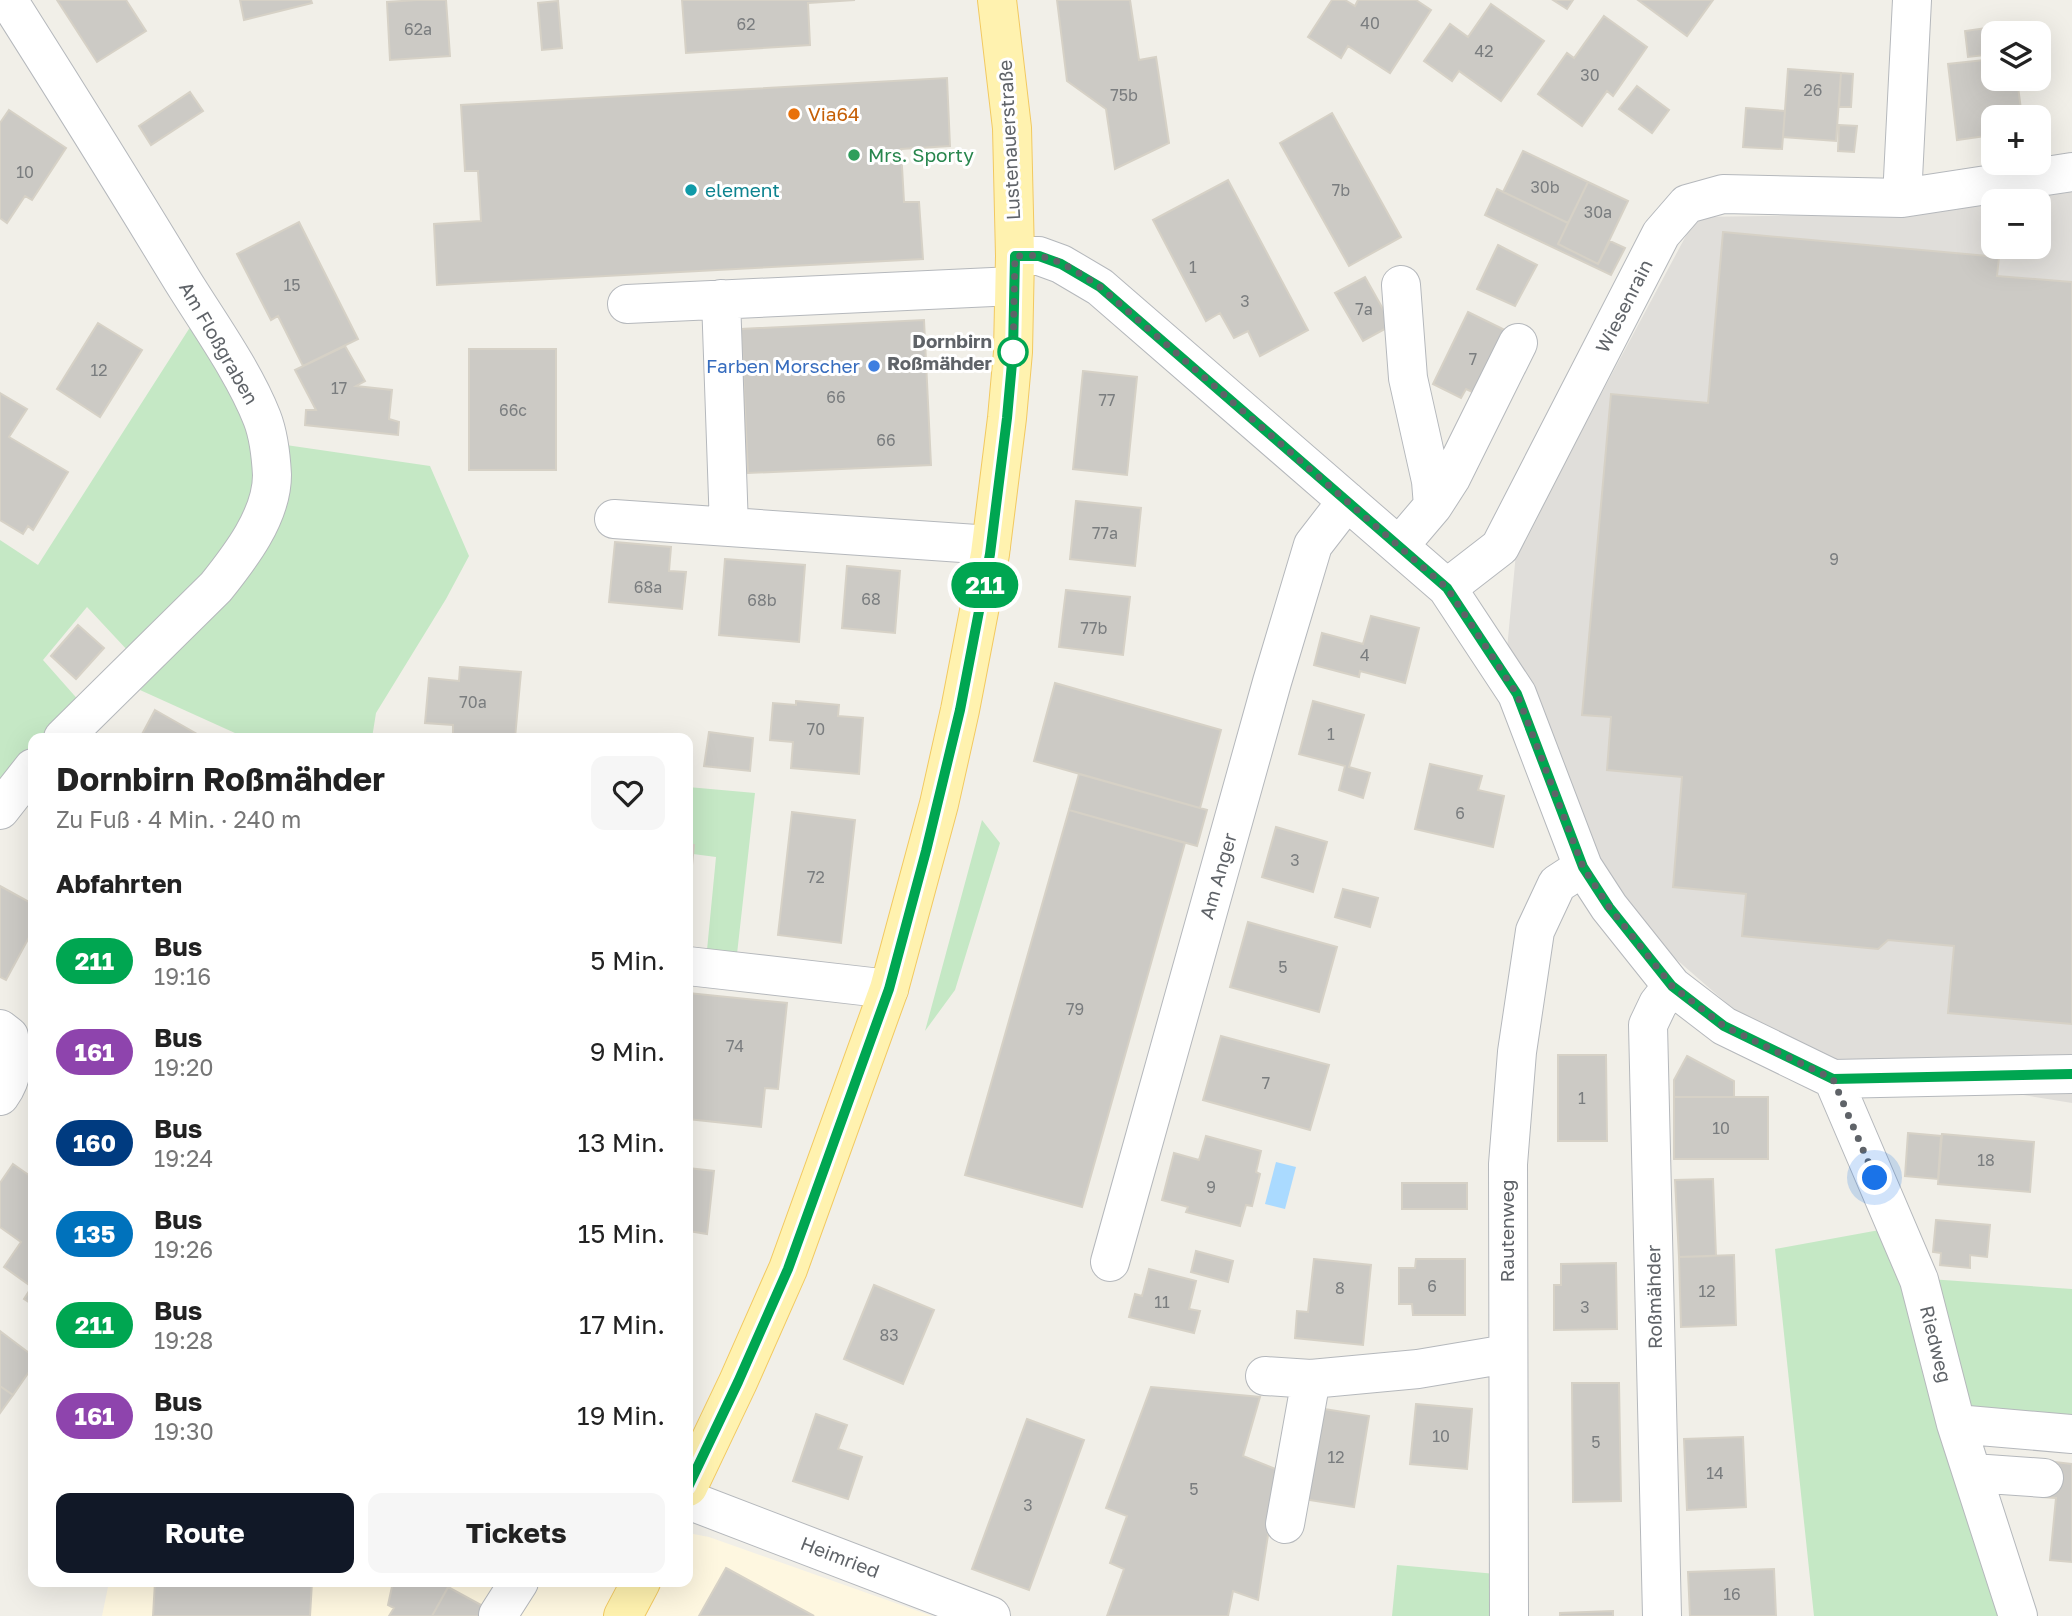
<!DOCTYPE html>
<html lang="de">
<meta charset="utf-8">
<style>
:root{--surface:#fff;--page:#f6f6f6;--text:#222;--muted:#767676;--accent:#111827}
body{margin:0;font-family:"Golos Text",sans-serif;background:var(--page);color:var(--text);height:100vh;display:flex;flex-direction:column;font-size:26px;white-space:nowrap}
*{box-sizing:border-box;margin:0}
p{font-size:23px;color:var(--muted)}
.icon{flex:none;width:38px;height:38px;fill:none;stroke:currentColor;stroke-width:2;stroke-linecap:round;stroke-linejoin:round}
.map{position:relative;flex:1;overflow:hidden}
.panel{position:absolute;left:28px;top:733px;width:665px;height:854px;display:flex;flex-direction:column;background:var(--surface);border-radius:14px;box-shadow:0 7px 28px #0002}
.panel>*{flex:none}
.badge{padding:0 14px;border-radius:23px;font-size:24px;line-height:46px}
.fabs{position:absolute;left:1981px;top:21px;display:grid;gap:14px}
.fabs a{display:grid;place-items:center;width:70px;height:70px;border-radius:14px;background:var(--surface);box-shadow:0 7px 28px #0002;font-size:35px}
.you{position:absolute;width:35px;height:35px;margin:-18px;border:5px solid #fff;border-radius:50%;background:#1a73e8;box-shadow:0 0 0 10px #1a73e833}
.map>.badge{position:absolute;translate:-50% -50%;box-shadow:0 0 0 4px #fff}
h2{padding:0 28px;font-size:26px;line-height:63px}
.round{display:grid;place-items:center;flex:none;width:74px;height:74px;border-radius:14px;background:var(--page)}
.head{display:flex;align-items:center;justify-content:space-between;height:119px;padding:0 28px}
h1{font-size:33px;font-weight:700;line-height:52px}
.primary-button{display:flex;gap:14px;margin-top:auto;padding:14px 28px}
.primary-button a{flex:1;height:80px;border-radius:14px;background:var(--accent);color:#fff;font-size:28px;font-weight:700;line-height:80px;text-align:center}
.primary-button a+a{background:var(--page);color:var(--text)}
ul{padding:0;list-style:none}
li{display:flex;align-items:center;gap:21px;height:91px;padding:0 28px}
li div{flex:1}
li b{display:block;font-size:26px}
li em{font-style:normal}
li .badge{min-width:77px;font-weight:700;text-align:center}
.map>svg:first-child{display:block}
.commercial{fill:#fef7e0}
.industrial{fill:#e0deda;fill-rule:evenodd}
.green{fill:#c5e8c5}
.water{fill:#aadaff}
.building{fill:#cccac5;stroke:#d6d1c6;stroke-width:2}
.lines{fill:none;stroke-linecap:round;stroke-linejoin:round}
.minor-casing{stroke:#b5b8bc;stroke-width:40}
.major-casing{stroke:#f2c960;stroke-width:40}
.minor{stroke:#fff;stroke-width:38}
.major{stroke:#fff2af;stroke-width:38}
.line-casing{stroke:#fff;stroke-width:16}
.line{stroke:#00a651;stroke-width:10}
.walk{stroke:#5f6368;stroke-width:7;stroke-dasharray:0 12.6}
.food-dot{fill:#e8710a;stroke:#fff;stroke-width:2.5}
.leisure-dot{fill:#2e9e5b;stroke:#fff;stroke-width:2.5}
.culture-dot{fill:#0f9aa8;stroke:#fff;stroke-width:2.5}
.stop-dot{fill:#fff;stroke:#00a651;stroke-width:3.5}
.shop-dot{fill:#3f7fe0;stroke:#fff;stroke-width:2.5}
.labels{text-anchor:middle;stroke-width:6;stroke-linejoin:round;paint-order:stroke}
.number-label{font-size:16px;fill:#7a7d7f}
.food-label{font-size:19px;fill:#c56008;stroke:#fff;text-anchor:start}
.street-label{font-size:19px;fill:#5f6368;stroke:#fff}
.leisure-label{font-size:19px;fill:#27864d;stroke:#fff;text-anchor:start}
.culture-label{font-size:19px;fill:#0d838f;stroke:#fff;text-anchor:start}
.stop-label{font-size:19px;font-weight:bold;fill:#5f6368;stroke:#fff;text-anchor:end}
.shop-label{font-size:19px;fill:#366cbe;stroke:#fff;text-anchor:end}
</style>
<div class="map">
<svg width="2072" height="1616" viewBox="0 0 2072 1616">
<rect width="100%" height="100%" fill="#f1efe8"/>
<path class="commercial" d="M688,1533L709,1537L932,1616H102L109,1582H688Z"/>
<path class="industrial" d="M2072,190V1103L1838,1065L1754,1027L1653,939L1595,850L1507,649L1516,553L1696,217L1901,214ZM1993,201H2039V247H1993Z"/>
<path class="green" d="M194,321L243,404L256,461L253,507L234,553L129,652L87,607L43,660L81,703L49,738H33V756L0,792V540L38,565Z
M286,445L430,466L469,556L446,599L376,713L372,738H246L140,690L240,587Z
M688,787L755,793L737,954L707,950L716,857L693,854L694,845L688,844Z
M982,820L1000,843L955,990L925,1031Z
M1885,1229L1900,1277L2072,1289V1427L1946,1419L2008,1616H1814L1775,1249Z
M1397,1565L1496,1574L1497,1616H1392Z"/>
<path class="water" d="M1276,1162L1296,1167L1285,1209L1265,1204Z"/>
<path class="building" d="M57,0H126L146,31L97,62Z
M240,0H311L312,3L244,20Z
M417,0H446L450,56L390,60L387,2Z
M682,0H855L808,3L810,45L686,53Z
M1057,0H1130L1139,60L1156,57L1169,143L1115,169L1106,109L1067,81Z
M1332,0H1345L1355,6L1358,0H1416L1431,10L1390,73L1348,46L1341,58L1308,37Z
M1553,0H1573L1567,9Z
M1638,0H1713L1687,36Z
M558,1L562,48L542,50L538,3Z
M1491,4L1544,41L1501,101L1459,71L1452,81L1424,61L1450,24L1468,37Z
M1604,16L1647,47L1613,96L1607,91L1582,126L1538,94L1567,53L1574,58Z
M2008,25L2009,33H1993V54L1968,57L1965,31Z
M1993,59V79H2017L2022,117H1993V135L1957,140L1948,64Z
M1788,69L1841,73L1836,141L1783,137Z
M1841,73L1853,74L1851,107H1839Z
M947,78L950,146L901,149L904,202H919L923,259L437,285L434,224L481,221L478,171H465L461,105Z
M1637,86L1669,110L1652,133L1619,109Z
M190,92L203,111L151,145L139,126Z
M1746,108L1785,111L1782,149L1743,147Z
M9,110L66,148L32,200L25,196L7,223L0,218V123Z
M1332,113L1401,237L1349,266L1280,143Z
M1839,125L1857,126L1854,152L1838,151Z
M1523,151L1588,182L1568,223L1503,192Z
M1228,180L1308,330L1260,356L1248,331L1234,338L1220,313L1206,321L1153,220Z
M1588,182L1628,201L1598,264L1558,244Z
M1497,189L1568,223L1558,244L1598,264L1610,241L1625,248L1611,275L1485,215Z
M299,222L358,339L303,366L278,316L271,320L237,254Z
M1723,232L1999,257L1997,276L2072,282V1024L1948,1013L1954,946L1888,940L1878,949L1742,936L1746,894L1673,887L1682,777L1607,770L1611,717L1582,715L1611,394L1708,403Z
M1498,245L1537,265L1515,306L1477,289Z
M1365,277L1392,325L1363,341L1335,293Z
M1468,312L1513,334L1483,397L1466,389L1461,398L1433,384Z
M924,320L931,465L748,473L741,329Z
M98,323L142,350L100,417L57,389Z
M345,346L365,381L356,386L392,390L389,419L399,422L398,435L305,425L306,410H316L295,370Z
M469,349H556V470H469Z
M1083,371L1137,377L1127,475L1073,469Z
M0,393L27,409L9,437L68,472L33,530L28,526L23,534L0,520Z
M1076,501L1141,508L1135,566L1070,559Z
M615,542L671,547L669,571L686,572L682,609L609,602Z
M725,559L805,565L799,642L719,635Z
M847,566L900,571L895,633L842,628Z
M1066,590L1130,597L1123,655L1059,647Z
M1371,616L1419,628L1405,683L1360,671L1359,677L1314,665L1322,633L1363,644Z
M78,625L104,648L76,679L51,656Z
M460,667L521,672L515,738H486L453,735V725L425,723L429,678L459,681Z
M1055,683L1221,730L1200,808L1034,761Z
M796,701L839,705L838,716L863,718L859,774L791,768L793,742L770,740L773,703L796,705Z
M1313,701L1364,715L1349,767L1370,773L1363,798L1339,790L1345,766L1299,754Z
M155,710L204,738H140Z
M709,732L753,738L750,771L704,766Z
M1430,764L1482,776L1478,790L1504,796L1493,847L1415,829Z
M1079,774L1207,810L1197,846L1069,810Z
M1069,810L1185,843L1082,1207L965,1175Z
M792,812L855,820L841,943L778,935Z
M1276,827L1327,842L1313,892L1262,877Z
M688,844L694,845L688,906Z
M0,886L33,904V930L6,980L0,977Z
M1343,889L1378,898L1370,927L1335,917Z
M1248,922L1337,947L1319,1012L1230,987Z
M688,993L787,1003L778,1089L765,1088L761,1127L688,1119Z
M1221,1036L1329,1065L1310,1130L1203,1100Z
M1558,1055H1606L1607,1141H1558Z
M1687,1056L1734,1081V1097H1674V1080Z
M1674,1097H1768V1159H1674Z
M1908,1133L1941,1136L1938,1179L1905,1176Z
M1942,1134L2034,1142L2030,1192L1938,1184Z
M1206,1136L1261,1151L1256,1172L1260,1174L1252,1206L1246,1205L1240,1226L1186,1212L1188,1207L1162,1200L1174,1153L1199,1160Z
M13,1164L33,1178L32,1287L4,1267L21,1242L0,1227V1183Z
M688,1168L714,1171L707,1234L688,1231Z
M1713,1179L1716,1256L1679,1257L1675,1180Z
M1402,1183H1467V1209H1402Z
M1936,1220L1990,1225L1987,1257L1970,1255V1268L1940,1265L1941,1253L1933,1252Z
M1196,1251L1233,1261L1228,1282L1191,1272Z
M1734,1255L1736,1325L1681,1327L1679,1257Z
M1314,1259L1371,1265L1363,1345L1295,1338L1297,1311L1308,1312Z
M1416,1259H1465V1315H1413L1412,1304H1399V1268H1415Z
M1616,1263L1617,1329L1554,1330V1285H1561V1264Z
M1149,1269L1196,1281L1189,1309L1200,1311L1194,1333L1129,1317L1135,1294L1142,1296Z
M33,1285V1305L24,1299Z
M874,1285L934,1310L903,1384L844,1359Z
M0,1331L33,1356V1366L13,1395L0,1386Z
M1572,1383H1619L1621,1501L1573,1502Z
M0,1386L13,1395L0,1413Z
M1151,1387L1260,1397L1243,1456L1278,1470L1258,1600L1233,1591L1228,1616H1107L1124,1569L1110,1563L1127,1516L1106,1508Z
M1416,1404L1472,1409L1467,1469L1410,1464Z
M1318,1408L1369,1416L1354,1507L1303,1499Z
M816,1414L847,1425L838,1449L862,1457L848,1499L793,1481Z
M1027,1419L1084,1440L1029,1590L972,1569Z
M1743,1437L1746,1507L1687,1510L1684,1439Z
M2046,1461L2072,1464V1562L2050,1560L2056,1498L2042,1497Z
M726,1568L814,1616H699Z
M1774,1569L1776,1616H1690L1688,1572Z
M155,1582H312L310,1616H153Z
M393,1582H451L432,1616H389L394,1608L388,1605Z
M448,1587L501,1616H432Z
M1613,1611V1616H1560V1613Z"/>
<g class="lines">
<g class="minor-casing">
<path id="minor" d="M8,0C67,93 125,186 182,280C208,322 244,372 262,418C269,436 271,456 272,475C272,516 240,557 216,587L63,738
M1902,198L1912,0
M1015,256H1039L1061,264L1100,287L1447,588L1517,694L1583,867L1609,907L1672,986L1724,1026L1833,1079L2072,1074
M721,299L729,527
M627,304L1014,286
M1433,506L1451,478L1518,343
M614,519L991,545
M1399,546L1433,506L1431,481L1408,378L1401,285
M1447,588L1500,547L1661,234L1687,204L1723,194L1902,198L2072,172
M0,810L33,768
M688,966L889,989
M0,1029L9,1036C13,1060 15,1075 0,1096
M1833,1079L1919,1280L1956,1424L2018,1616
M1110,1262L1272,682L1313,545L1347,501
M1265,1376L1311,1379L1418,1369L1507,1354
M1956,1424L2072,1434
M1973,1473L2044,1478
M688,1500L991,1616
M1285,1524L1311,1379
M498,1615L519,1582
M1509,1616L1508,1164L1517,1052L1535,931L1557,884L1583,867
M1662,1616L1648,1025L1658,1004L1672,986"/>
</g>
<g class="major-casing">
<path id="major" d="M688,1487L738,1382L788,1269L889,989L939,804L960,710L990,554L1007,418L1013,352L1015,256L1012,128L997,0
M623,1616L641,1582"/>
</g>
<use href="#minor" class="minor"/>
<use href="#major" class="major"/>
</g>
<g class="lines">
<g class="line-casing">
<path id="line" d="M688,1487L738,1382L788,1269L889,989L926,851L960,710L990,554L1007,418L1013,352L1015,256H1039L1061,264L1100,287L1447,588L1517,694L1583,867L1609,907L1672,986L1724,1026L1833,1079L2072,1074"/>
</g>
<use href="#line" class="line"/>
<path class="walk" d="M1013,352L1015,256C1022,256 1031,255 1038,256C1060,259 1082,275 1100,287L1447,588L1517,694L1583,867L1609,907L1672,986L1724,1026L1833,1079L1875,1178"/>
</g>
<circle class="food-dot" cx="794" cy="114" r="7"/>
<circle class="leisure-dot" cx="854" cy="155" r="7"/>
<circle class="culture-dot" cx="691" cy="190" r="7"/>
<circle class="stop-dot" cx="1013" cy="352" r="14"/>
<circle class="shop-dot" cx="874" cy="366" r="7"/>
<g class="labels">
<g class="number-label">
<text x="1370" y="29">40</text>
<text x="746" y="30">62</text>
<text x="418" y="35">62a</text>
<text x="1484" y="57">42</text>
<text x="1590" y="81">30</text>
<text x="1813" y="96">26</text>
<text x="1124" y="101">75b</text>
<text x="25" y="178">10</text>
<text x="1545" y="193">30b</text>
<text x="1341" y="196">7b</text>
<text x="1598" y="218">30a</text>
<text x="1193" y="273">1</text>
<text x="292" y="291">15</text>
<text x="1245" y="307">3</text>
<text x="1364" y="315">7a</text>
<text x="1473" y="365">7</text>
<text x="99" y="376">12</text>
<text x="339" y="394">17</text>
<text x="836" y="403">66</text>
<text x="1107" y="406">77</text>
<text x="513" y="416">66c</text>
<text x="886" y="446">66</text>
<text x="1105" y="539">77a</text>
<text x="1834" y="565">9</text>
<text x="648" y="593">68a</text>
<text x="871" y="605">68</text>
<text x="762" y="606">68b</text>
<text x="1094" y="634">77b</text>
<text x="1365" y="661">4</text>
<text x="473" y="708">70a</text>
<text x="816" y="735">70</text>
<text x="1331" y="740">1</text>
<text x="1460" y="819">6</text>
<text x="1295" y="866">3</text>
<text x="816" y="883">72</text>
<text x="1283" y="973">5</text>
<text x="1075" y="1015">79</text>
<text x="735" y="1052">74</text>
<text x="1266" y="1089">7</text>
<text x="1582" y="1104">1</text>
<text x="1721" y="1134">10</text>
<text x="1986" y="1166">18</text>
<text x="1211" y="1193">9</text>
<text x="1432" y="1292">6</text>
<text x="1340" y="1294">8</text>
<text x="1707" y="1297">12</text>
<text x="1162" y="1308">11</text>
<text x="1585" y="1313">3</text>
<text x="889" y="1341">83</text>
<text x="1441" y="1442">10</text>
<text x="1596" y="1448">5</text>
<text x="1336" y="1463">12</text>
<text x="1715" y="1479">14</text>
<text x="1194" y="1495">5</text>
<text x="1028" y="1511">3</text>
<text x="1732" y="1600">16</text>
</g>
<g class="food-label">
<text x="808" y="121">Via64</text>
</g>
<g class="street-label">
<text transform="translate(1009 140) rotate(-93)" y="7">Lustenauerstraße</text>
<text transform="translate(1624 306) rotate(-63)" y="7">Wiesenrain</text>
<text transform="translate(219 343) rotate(60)" y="7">Am Floßgraben</text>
<text transform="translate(1218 876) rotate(-74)" y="7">Am Anger</text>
<text transform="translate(1507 1231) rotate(-90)" y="7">Rautenweg</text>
<text transform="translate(1654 1297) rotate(-91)" y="7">Roßmähder</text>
<text transform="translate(1936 1344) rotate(76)" y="7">Riedweg</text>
<text transform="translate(840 1557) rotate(21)" y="7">Heimried</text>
</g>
<g class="leisure-label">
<text x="868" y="162">Mrs. Sporty</text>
</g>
<g class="culture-label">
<text x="705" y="197">element</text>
</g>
<g class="stop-label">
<text x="992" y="348">Dornbirn<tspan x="992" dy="22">Roßmähder</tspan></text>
</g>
<g class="shop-label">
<text x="860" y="373">Farben Morscher</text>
</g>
</g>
</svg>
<div class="fabs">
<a><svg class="icon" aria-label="layers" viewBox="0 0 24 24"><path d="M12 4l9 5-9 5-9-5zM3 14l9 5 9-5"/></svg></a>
<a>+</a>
<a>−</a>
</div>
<div class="you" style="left:1875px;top:1178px"></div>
<b class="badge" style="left:985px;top:585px;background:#00a651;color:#fff">211</b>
<section class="panel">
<div class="head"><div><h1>Dornbirn Roßmähder</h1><p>Zu Fuß · 4 Min. · 240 m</p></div><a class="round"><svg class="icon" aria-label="heart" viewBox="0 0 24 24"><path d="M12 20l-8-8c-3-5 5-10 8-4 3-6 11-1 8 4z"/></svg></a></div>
<h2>Abfahrten</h2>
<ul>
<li><span class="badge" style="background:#00a651;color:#fff">211</span><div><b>Bus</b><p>19:16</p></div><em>5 Min.</em></li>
<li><span class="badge" style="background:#8e44ad;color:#fff">161</span><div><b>Bus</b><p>19:20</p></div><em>9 Min.</em></li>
<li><span class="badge" style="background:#003b80;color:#fff">160</span><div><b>Bus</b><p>19:24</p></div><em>13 Min.</em></li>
<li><span class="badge" style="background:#0072bc;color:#fff">135</span><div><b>Bus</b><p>19:26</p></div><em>15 Min.</em></li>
<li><span class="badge" style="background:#00a651;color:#fff">211</span><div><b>Bus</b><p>19:28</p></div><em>17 Min.</em></li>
<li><span class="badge" style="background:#8e44ad;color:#fff">161</span><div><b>Bus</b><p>19:30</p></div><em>19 Min.</em></li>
</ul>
<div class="primary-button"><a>Route</a><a>Tickets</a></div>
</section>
</div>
